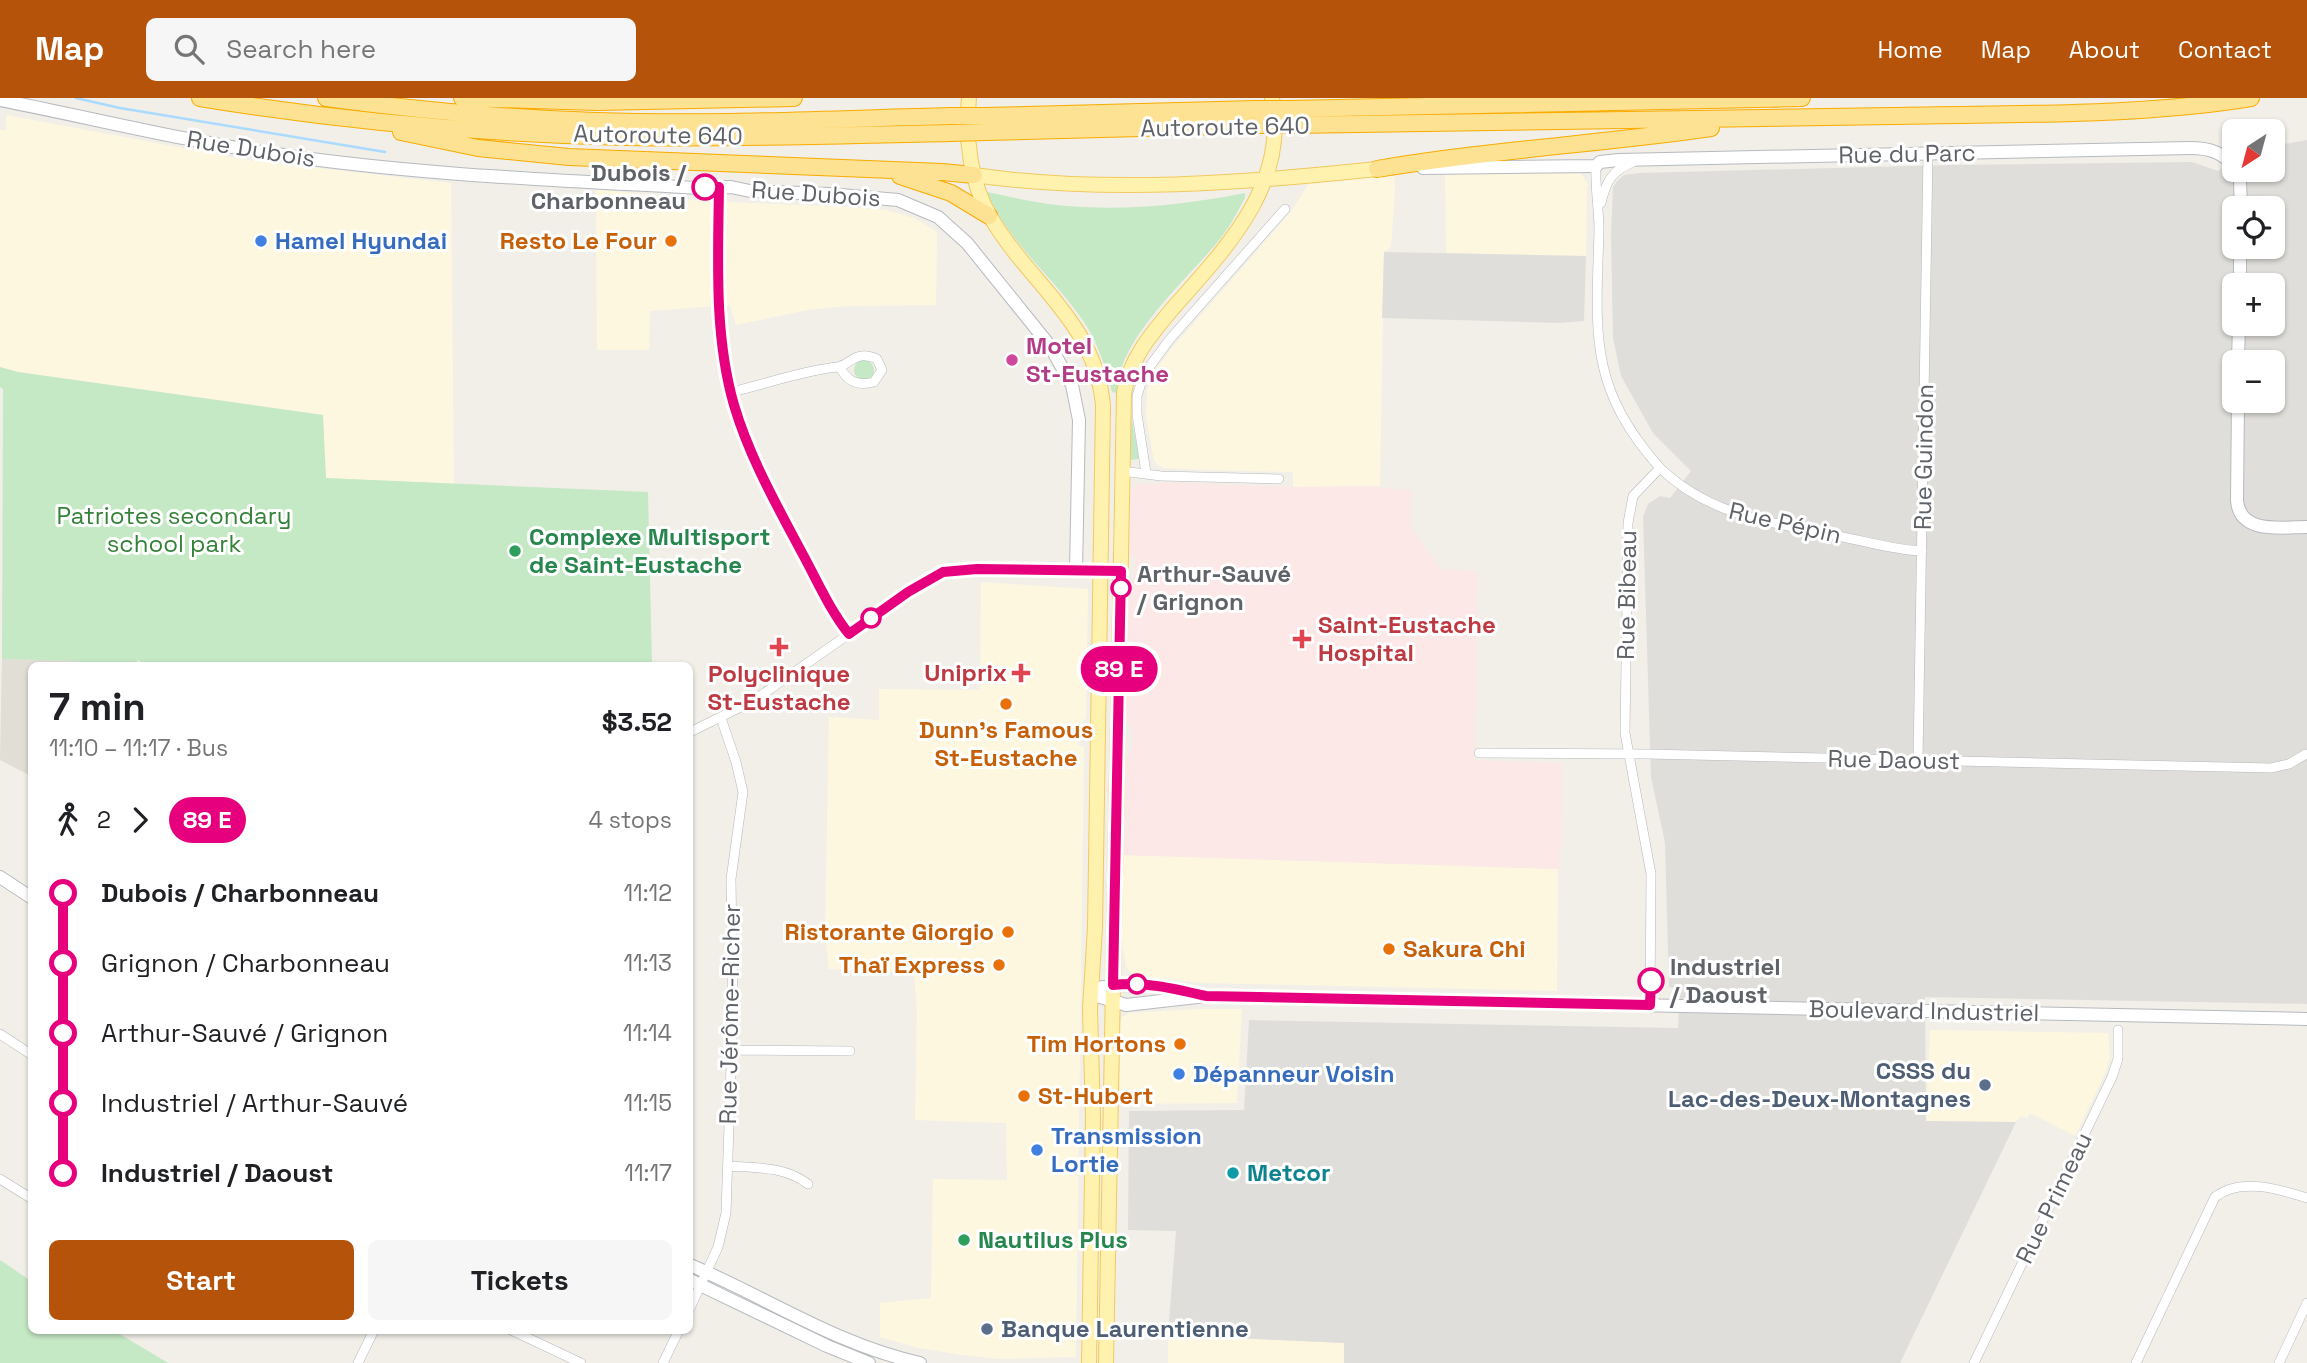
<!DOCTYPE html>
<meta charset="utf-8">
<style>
:root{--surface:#fff;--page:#f6f6f6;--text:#202124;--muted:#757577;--accent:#b45309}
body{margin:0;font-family:"Space Grotesk",sans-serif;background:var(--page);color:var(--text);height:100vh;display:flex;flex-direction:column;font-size:26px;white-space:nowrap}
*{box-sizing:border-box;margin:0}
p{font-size:23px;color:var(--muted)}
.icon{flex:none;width:38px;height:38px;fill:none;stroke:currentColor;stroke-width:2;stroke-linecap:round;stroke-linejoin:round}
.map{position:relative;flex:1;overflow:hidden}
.panel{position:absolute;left:28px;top:564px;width:665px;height:672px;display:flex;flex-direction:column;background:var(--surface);border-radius:10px;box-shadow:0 2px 5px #0004}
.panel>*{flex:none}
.badge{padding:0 14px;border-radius:23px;font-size:24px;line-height:46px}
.needle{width:46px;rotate:216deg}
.tools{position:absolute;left:2222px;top:21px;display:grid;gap:14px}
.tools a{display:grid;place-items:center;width:63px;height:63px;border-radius:10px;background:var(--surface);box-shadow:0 2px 5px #0004;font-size:35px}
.map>.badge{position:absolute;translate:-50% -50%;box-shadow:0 0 0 4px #fff}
.legs{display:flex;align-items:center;gap:10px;height:77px;padding:0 21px;font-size:23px}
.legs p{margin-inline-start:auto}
.head{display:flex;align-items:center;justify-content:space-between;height:119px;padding:0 21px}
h1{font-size:38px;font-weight:600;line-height:52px}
.button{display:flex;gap:14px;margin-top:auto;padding:14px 21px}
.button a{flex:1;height:80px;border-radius:10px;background:var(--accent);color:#fff;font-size:28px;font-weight:600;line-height:80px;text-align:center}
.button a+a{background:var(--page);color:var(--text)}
ul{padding:0 21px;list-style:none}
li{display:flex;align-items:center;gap:24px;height:70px;font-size:26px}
li i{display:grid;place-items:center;width:10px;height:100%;margin:0 9px;background:currentColor}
li i::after{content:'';width:18px;height:18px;margin:-9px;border:5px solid;border-radius:50%;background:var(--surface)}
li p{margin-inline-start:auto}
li:first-child i{background:linear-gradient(#0000 50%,currentColor 0)}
li:last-child i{background:linear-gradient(currentColor 50%,#0000 0)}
header{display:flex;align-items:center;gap:42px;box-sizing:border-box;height:98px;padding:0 35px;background:var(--accent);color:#fff}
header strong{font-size:33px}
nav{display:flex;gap:38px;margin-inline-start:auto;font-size:24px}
.search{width:490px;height:63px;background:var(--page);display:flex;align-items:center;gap:18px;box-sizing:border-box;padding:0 24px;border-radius:10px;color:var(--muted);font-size:26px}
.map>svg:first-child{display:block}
.commercial{fill:#fef7e0}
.industrial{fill:#e0deda;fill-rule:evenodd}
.education{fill:#e1ded6}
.medical{fill:#fce8e6}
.green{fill:#c5e8c5}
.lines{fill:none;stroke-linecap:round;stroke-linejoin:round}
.stream{stroke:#aadaff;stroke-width:2.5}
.street-casing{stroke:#b5b8bc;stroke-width:10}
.secondary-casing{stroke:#b6babf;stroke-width:14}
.primary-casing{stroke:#f2c960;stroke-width:16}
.highway-casing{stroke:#f9ab00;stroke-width:18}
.street{stroke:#fff;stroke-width:9}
.secondary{stroke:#fff;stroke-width:12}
.primary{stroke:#fff2af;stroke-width:14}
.highway{stroke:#fde293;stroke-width:16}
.highway-bridge-casing{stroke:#f9ab00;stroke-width:18;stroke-linecap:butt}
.highway-bridge{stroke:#fde293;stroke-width:16}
.line-1-casing{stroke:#fff;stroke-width:16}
.line-1{stroke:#e6007e;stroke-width:10}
.stop-1-dot{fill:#fff;stroke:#e6007e;stroke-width:3.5}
.shop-dot{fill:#3f7fe0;stroke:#fff;stroke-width:2.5}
.food-dot{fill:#e8710a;stroke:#fff;stroke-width:2.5}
.hotel-dot{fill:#d1479c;stroke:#fff;stroke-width:2.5}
.leisure-dot{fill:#2e9e5b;stroke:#fff;stroke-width:2.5}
.health-dot{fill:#e0444e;stroke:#fff;stroke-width:2.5}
.service-dot{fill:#5c6f8a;stroke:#fff;stroke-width:2.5}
.culture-dot{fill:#0f9aa8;stroke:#fff;stroke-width:2.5}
.labels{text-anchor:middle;stroke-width:6;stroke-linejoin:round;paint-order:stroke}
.street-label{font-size:24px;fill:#5f6368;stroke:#fff}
.stop-label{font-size:24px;font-weight:bold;fill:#5f6368;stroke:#fff;text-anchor:start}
.shop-label{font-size:24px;font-weight:bold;fill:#366cbe;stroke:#fff;text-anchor:start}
.food-label{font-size:24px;font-weight:bold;fill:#c56008;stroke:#fff;text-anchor:end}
.hotel-label{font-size:24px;font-weight:bold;fill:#b23c85;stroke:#fff;text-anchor:start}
.park-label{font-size:24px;fill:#348238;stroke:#fff}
.leisure-label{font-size:24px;font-weight:bold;fill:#27864d;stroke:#fff;text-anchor:start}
.health-label{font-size:24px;font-weight:bold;fill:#be3a42;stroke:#fff;text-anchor:start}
.service-label{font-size:24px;font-weight:bold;fill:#4e5e75;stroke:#fff;text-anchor:end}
.culture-label{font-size:24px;font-weight:bold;fill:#0d838f;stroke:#fff;text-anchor:start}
</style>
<header>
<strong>Map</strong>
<div class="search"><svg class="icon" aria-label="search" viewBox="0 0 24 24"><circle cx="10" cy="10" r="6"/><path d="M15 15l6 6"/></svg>Search here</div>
<nav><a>Home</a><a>Map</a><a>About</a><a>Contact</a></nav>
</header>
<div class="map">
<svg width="2307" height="1265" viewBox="0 0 2307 1265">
<rect width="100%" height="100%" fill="#f1efe8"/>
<path class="commercial" d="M6,17L247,62L451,85L454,386L325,380L323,317L18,274L0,269V32H6Z
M1445,74H1577L1582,77L1589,88L1587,89L1586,158L1446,155Z
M1394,77L1395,94L1391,149L1384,154L1380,388L1293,389V374L1201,372L1165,370L1159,368L1154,363L1146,319L1147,294L1155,272L1173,249L1291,114L1310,84Z
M596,91L703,103L847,109L886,112L914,120L937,134L936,207L849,208L808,212L736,227L730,207L650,213L649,252H597Z
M981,484L1088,491L1086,620L1081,625L1078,647L1084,649L1076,1259L1000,1261L962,1257L919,1250L880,1239V1205L931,1200L933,1081L1007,1082L1006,1025L915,1022L917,911L914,875L829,871L825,836L829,619L879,622V591L980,592Z
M1123,757L1558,771L1557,893L1203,885L1133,878L1126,869L1122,841Z
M1198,911H1242L1237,1005L1119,1006L1120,926L1122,919L1129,915Z
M1930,932L2108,935L2110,959L2104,978L2075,1038L2030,1015L2027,1020L2020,1018L2016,1024L1926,1023Z
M1168,1237L1345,1245L1344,1265H1168Z"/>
<path class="industrial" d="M2307,42V906L1925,899L1926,1023L2016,1024L1900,1265H1344V1245L1168,1237L1176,1133L1128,1132L1129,1013L1244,1012L1249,922L1678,930L1680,891L1669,889L1665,745L1651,679L1643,419L1648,406L1660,398L1670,400L1691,373L1653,335L1621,278L1613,240L1611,136L1613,89L1618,82L1624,77L1639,75L1950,67L2192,64L2218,73L2235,63V72H2273V48ZM2235,110H2273V149H2235ZM2235,187H2273V226H2235ZM2235,264H2273V303H2235Z
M1384,154L1586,158L1584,223L1558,225L1382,220Z"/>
<path class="education" d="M2,561L77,563L85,567H32L31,678L0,662Z"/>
<path class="medical" d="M1160,384L1293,389L1380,388V390L1412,392L1411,429L1441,471L1478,473L1475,662L1562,665L1561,771L1123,757L1125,661L1132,651L1133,629L1127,624L1126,618L1128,502L1134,488L1135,462L1129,455L1130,396L1133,390L1140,386H1159Z"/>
<path class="green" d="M987,94C1010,99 1033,104 1057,107C1119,114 1184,107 1245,95V100C1237,114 1230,129 1220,141C1189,180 1116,242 1117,295L1112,294C1106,270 1098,245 1084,224C1054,179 1008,145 987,94Z
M854 272a10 10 0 1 1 20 0a10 10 0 1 1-20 0Z
M0,269L18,274L323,317L326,380L648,394L652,567H146L138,562L134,567H85L77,563L2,561L3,291L0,289Z
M1131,317L1139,359L1138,361L1131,362Z
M0,1162L31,1183L32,1232H113L168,1265H0Z"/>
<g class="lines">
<path class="stream" d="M76,0L120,10L385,54"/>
<g class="street-casing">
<path id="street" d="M1596,68C1595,90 1599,111 1599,133C1596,235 1588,289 1660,370L1633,398L1628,425L1625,635L1651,776L1650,907
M1601,105C1606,83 1612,73 1633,64
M731,294C767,286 800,273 837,269C851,267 855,251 877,261L882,272L874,284C858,288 847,284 840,269
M1660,370C1711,419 1772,424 1838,438C1865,443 1894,452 1922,453
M1122,373L1161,378L1279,381
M1146,375L1137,316V298L1144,276L1170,241L1285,111
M690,634L753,603L849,536
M1479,655L1648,656L2271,670L2289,666L2306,656
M1918,662L1928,56
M0,936L32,957
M732,952L850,953
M728,1068C756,1070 784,1068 808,1086
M0,1081L32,1101
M690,1210L718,1149L726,1115L733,910L731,781L743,694L736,664L721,620
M511,1232L581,1265
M358,1265L374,1232
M663,1265L679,1232
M1974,1265L2112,979L2118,961V932
M2136,1265L2215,1099C2240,1079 2279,1091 2307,1100
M2279,1265L2307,1205"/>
</g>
<g class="secondary-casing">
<path id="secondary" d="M0,2C92,20 183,43 276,56C416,77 557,82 698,90L731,89L750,93L829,96L898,102L938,119L967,145L1050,248L1072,287L1079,322L1076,473
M1423,70L1596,68L1600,64L1619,62L2190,50C2209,50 2223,54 2235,70
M2236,72L2240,83L2241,110
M719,89C718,152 714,220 728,281C741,342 771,399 801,453C816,480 830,511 849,536L908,494L943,474L977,471L1121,473
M2240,187V149
M2238,264L2239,226
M2238,303L2237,402C2239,437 2283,429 2307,429
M0,779L32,800
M1092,891C1133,883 1158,888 1198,896
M1091,896L1126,907L1206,898L2307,921
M690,1167C766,1199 837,1247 920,1265
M690,1182L827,1248L869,1265"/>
</g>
<g class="primary-casing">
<path id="primary" d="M969,0C965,40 970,85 991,120C1030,186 1095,224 1103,307L1095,829L1090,911L1093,1020L1089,1265
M974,77C1108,96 1243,85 1377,71
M1106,1265L1124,295C1130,260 1152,235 1174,209C1226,150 1289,86 1272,0"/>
</g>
<g class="highway-casing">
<path id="highway" d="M200,0C341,23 485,36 627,39C735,41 843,37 951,35
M326,0C415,12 505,20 596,23C714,27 832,21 951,18
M462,0L598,4L794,0
M1290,11L1802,0
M985,18L1256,11
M1290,27C1491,24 1692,22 1892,18C2011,15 2133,19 2251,0
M401,34L478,50L569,59L942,74L974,77
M986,34L1256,27
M1377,71C1488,52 1600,46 1711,30
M900,78L951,95L989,118"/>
</g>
<use href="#street" class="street"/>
<use href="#secondary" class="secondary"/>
<use href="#primary" class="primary"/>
<use href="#highway" class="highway"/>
<g class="highway-bridge-casing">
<path id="highway-bridge" d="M1256,11H1290
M951,18H985
M1256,27H1290
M951,35L986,34"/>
</g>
<use href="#highway-bridge" class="highway-bridge"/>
</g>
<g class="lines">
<g class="line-1-casing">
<path id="line-1" d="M705,89H719C718,161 714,238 734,307C749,358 776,406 801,453C816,480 829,511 849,536L908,494L943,474L977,471L1121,473L1113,887C1144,883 1176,891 1206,898L1650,907L1651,883"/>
</g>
<use href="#line-1" class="line-1"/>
</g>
<g class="stop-1-dot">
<circle cx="705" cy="89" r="12"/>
<circle cx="1121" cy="490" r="9"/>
<circle cx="871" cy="520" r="9"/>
<circle cx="1651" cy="883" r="12"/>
<circle cx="1137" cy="886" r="9"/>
</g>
<g class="shop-dot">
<circle cx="261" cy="143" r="7"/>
<circle cx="1179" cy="976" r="7"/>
<circle cx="1037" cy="1052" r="7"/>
</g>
<g class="food-dot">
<circle cx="671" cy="143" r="7"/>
<circle cx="1006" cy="606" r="7"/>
<circle cx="1008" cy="834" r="7"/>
<circle cx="1389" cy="851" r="7"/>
<circle cx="999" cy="867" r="7"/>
<circle cx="1180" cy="946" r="7"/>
<circle cx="1024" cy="998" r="7"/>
</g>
<circle class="hotel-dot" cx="1012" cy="262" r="7"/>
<g class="leisure-dot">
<circle cx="515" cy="453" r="7"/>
<circle cx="964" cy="1142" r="7"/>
</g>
<g class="health-dot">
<path d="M1298.5 530.5h7v7h7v7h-7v7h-7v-7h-7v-7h7z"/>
<path d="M775.5 538.5h7v7h7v7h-7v7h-7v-7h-7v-7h7z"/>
<path d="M1017.5 564.5h7v7h7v7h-7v7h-7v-7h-7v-7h7z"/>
</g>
<g class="service-dot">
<circle cx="1985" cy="987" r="7"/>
<circle cx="987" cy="1231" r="7"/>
</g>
<circle class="culture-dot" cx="1233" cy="1075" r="7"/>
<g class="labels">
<g class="street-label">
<text transform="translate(1225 29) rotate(-1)" y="8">Autoroute 640</text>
<text transform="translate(658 37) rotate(1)" y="8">Autoroute 640</text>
<text transform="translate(251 51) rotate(9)" y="8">Rue Dubois</text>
<text transform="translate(1907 56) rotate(-1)" y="8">Rue du Parc</text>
<text transform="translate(816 96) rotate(4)" y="8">Rue Dubois</text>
<text transform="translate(1924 359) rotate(-89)" y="8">Rue Guindon</text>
<text transform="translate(1785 425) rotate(13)" y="8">Rue Pépin</text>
<text transform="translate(1627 497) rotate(-89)" y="8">Rue Bibeau</text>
<text transform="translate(1894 662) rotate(1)" y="8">Rue Daoust</text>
<text transform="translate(1924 913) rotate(1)" y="8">Boulevard Industriel</text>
<text transform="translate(730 916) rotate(-89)" y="8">Rue Jérôme-Richer</text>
<text transform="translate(2054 1100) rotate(-64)" y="8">Rue Primeau</text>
</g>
<g class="stop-label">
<text x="686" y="83" text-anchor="end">Dubois /<tspan x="686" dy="28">Charbonneau</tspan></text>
<text x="1137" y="484">Arthur-Sauvé<tspan x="1137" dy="28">/ Grignon</tspan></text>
<text x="1670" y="877">Industriel<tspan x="1670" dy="28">/ Daoust</tspan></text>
</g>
<g class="shop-label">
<text x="275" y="151">Hamel Hyundai</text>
<text x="1193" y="984">Dépanneur Voisin</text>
<text x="1051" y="1046">Transmission<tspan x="1051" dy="28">Lortie</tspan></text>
</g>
<g class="food-label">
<text x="657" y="151">Resto Le Four</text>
<text x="1006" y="640" text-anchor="middle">Dunn's Famous<tspan x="1006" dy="28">St-Eustache</tspan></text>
<text x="994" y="842">Ristorante Giorgio</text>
<text x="1403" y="859" text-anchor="start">Sakura Chi</text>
<text x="985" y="875">Thaï Express</text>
<text x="1166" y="954">Tim Hortons</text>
<text x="1038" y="1006" text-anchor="start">St-Hubert</text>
</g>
<g class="hotel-label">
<text x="1026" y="256">Motel<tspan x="1026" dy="28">St-Eustache</tspan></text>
</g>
<g class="park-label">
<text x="174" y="426">Patriotes secondary<tspan x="174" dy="28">school park</tspan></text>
</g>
<g class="leisure-label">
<text x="529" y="447">Complexe Multisport<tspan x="529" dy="28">de Saint-Eustache</tspan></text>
<text x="978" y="1150">Nautilus Plus</text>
</g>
<g class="health-label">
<text x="1318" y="535">Saint-Eustache<tspan x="1318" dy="28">Hospital</tspan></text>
<text x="1007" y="583" text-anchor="end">Uniprix</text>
<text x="779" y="584" text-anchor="middle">Polyclinique<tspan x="779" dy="28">St-Eustache</tspan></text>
</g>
<g class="service-label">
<text x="1971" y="981">CSSS du<tspan x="1971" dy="28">Lac-des-Deux-Montagnes</tspan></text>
<text x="1001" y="1239" text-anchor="start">Banque Laurentienne</text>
</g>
<g class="culture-label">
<text x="1247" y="1083">Metcor</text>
</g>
</g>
</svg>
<div class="tools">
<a><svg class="needle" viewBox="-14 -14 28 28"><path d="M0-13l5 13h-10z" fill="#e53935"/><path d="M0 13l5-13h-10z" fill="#757577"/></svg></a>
<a><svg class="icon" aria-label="locate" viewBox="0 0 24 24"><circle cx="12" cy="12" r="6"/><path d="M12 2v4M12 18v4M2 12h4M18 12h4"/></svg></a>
<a>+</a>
<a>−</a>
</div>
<b class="badge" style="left:1119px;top:571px;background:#e6007e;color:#fff">89 E</b>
<section class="panel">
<div class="head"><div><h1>7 min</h1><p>11:10 – 11:17 · Bus</p></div><b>$3.52</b></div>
<div class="legs"><svg class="icon" aria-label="walk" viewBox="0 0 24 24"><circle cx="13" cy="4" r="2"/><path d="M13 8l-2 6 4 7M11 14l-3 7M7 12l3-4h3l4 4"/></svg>2<svg class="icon" aria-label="forward" viewBox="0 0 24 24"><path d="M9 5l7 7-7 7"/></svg><b class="badge" style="background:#e6007e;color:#fff">89 E</b><p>4 stops</p></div>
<ul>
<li><i style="color:#e6007e"></i><b>Dubois / Charbonneau</b><p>11:12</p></li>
<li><i style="color:#e6007e"></i><span>Grignon / Charbonneau</span><p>11:13</p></li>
<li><i style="color:#e6007e"></i><span>Arthur-Sauvé / Grignon</span><p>11:14</p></li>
<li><i style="color:#e6007e"></i><span>Industriel / Arthur-Sauvé</span><p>11:15</p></li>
<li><i style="color:#e6007e"></i><b>Industriel / Daoust</b><p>11:17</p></li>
</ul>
<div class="button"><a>Start</a><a>Tickets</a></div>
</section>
</div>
